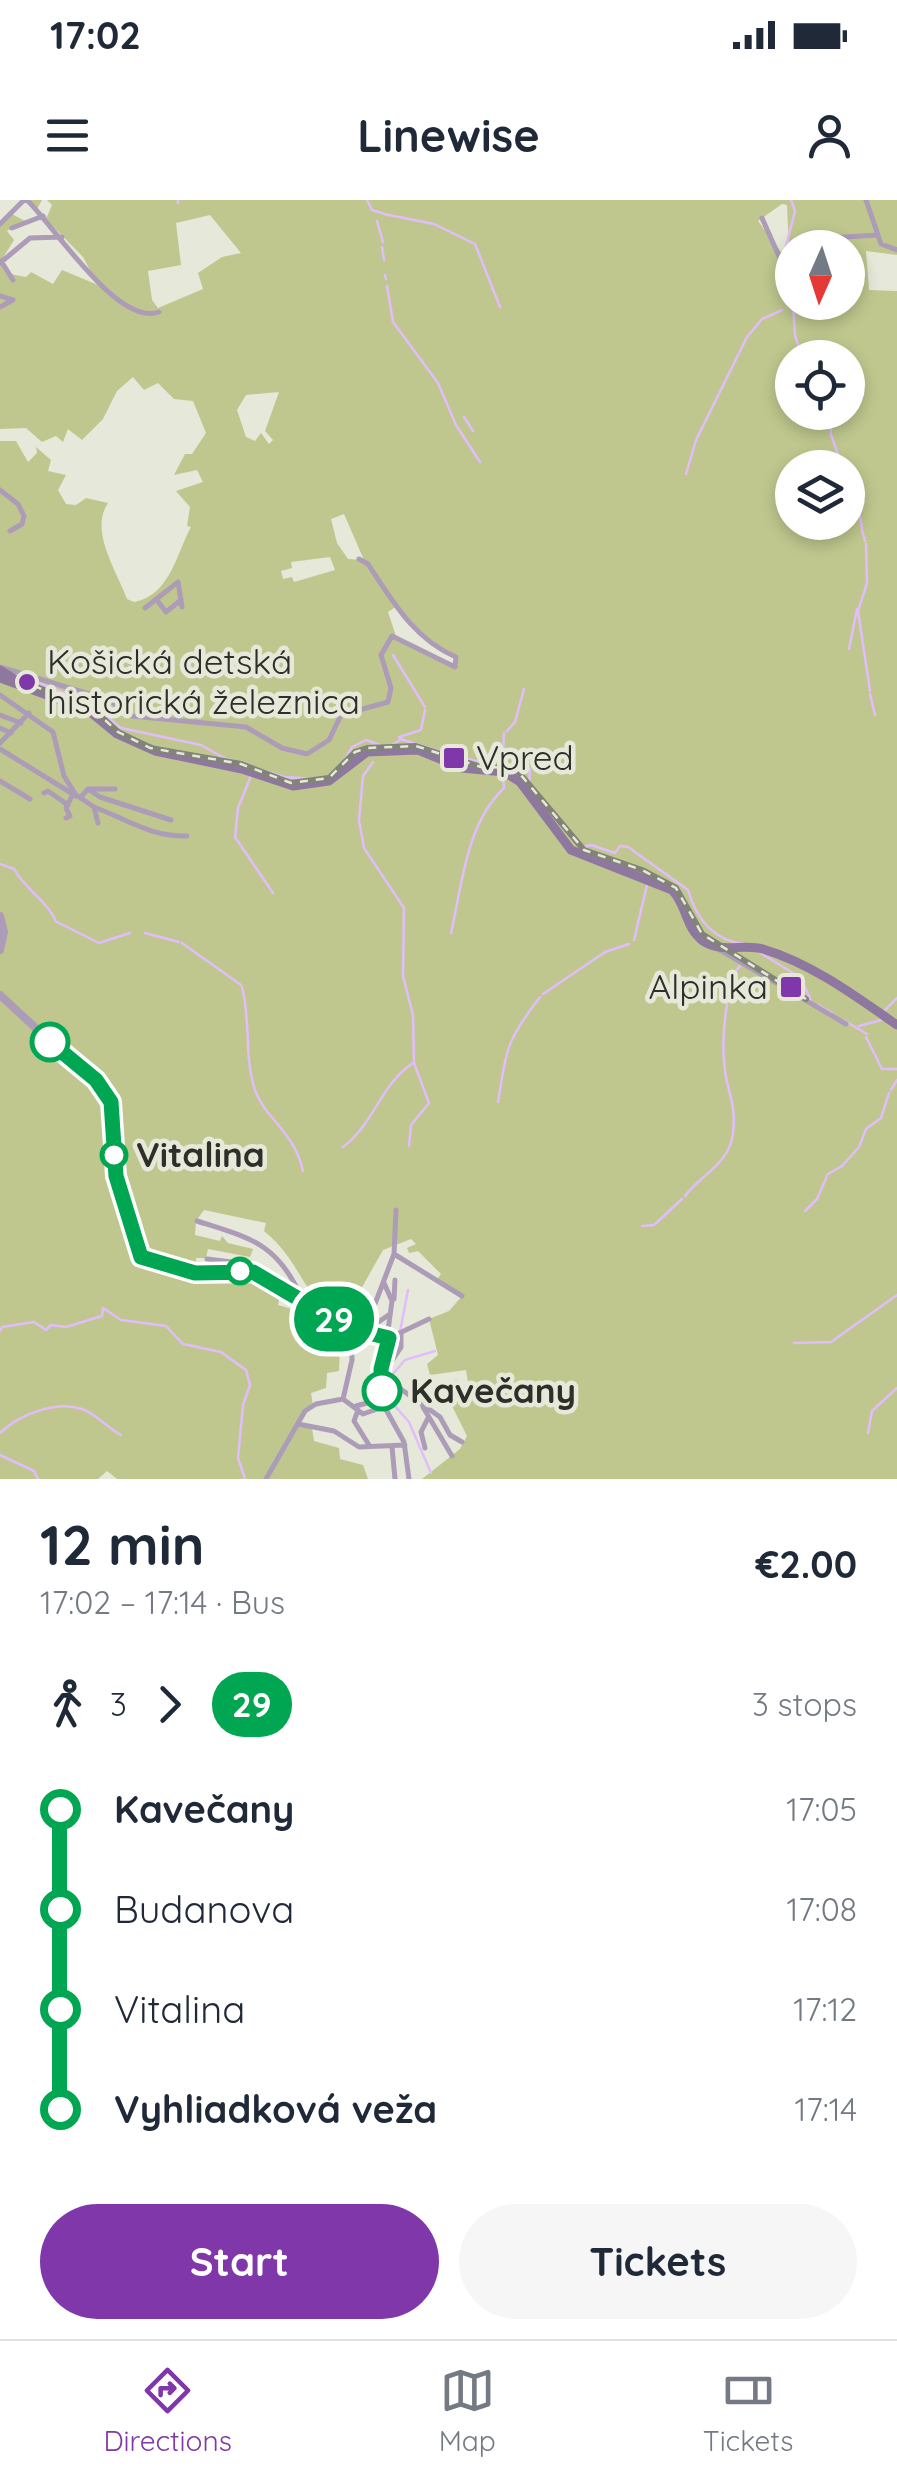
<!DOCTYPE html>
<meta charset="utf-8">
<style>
:root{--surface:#fff;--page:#f6f6f7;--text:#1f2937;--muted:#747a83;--line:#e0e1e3;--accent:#8037aa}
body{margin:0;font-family:Quicksand,sans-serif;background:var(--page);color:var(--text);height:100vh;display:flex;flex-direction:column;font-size:38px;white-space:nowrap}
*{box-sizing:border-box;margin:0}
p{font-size:32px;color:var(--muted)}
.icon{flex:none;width:55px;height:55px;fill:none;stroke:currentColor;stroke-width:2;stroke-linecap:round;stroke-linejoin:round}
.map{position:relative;height:1279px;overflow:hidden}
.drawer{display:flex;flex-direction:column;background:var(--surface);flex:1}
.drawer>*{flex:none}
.badge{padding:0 20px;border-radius:32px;font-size:35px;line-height:65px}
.needle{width:65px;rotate:183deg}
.fabs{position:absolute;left:775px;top:30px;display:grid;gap:20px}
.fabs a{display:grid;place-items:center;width:90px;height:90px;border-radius:50%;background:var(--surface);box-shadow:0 5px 15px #0003;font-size:50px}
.map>.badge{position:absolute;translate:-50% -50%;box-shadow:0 0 0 5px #fff}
.legs{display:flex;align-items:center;gap:15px;height:110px;padding:0 40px;font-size:32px}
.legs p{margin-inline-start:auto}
.summary{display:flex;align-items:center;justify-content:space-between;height:170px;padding:0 40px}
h1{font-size:55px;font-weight:700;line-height:75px}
.primary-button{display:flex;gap:20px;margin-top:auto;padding:20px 40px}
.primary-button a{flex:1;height:115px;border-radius:60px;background:var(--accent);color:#fff;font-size:40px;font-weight:700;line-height:115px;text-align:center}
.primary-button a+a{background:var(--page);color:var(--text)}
ul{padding:0 40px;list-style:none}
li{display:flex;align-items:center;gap:35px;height:100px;font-size:38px}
li i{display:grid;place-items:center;width:15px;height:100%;margin:0 12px;background:currentColor}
li i::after{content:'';width:25px;height:25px;margin:-12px;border:8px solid;border-radius:50%;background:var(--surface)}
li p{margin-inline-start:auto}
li:first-child i{background:linear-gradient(#0000 50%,currentColor 0)}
li:last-child i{background:linear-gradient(currentColor 50%,#0000 0)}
.status{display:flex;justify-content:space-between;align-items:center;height:70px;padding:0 50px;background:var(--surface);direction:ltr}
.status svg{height:28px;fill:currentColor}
header{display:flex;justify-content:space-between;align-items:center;height:130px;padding:0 40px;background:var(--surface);font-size:45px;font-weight:700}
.dock{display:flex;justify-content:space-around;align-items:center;height:140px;border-top:2px solid var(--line);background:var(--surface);font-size:28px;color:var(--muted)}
.dock a{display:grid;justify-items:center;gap:5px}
.dock .selected{color:var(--accent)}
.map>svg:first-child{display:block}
.green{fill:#bfc78e;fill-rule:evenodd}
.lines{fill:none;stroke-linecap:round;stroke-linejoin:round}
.stream{stroke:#e1bdfb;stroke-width:2.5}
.minor{stroke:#ac9cb7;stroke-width:5}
.tertiary{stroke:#ac9cb7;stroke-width:8}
.secondary{stroke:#8f789f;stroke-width:9}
.rail-casing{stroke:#828379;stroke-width:6}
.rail{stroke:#e6e8d9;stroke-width:2.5;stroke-dasharray:8;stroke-linecap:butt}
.line-1-casing{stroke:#fff;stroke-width:22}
.line-1{stroke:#00a651;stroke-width:15}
.poi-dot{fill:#8037aa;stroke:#e6e8d9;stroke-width:4}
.stop-1-dot{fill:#fff;stroke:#00a651;stroke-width:5}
.labels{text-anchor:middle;stroke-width:9;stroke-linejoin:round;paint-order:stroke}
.poi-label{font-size:35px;fill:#2f2f2a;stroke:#e6e8d9;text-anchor:start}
.stop-label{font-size:35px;font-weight:bold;fill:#2f2f2a;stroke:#e6e8d9;text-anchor:start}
</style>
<div class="status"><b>17:02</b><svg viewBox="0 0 49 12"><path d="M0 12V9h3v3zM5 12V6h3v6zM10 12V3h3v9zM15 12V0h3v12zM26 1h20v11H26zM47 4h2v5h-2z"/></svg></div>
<header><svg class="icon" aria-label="menu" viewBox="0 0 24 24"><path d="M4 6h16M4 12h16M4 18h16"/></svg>Linewise<svg class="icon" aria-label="person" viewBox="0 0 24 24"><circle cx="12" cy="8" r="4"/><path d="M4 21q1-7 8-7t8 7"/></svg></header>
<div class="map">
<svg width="897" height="1279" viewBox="0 0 897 1279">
<rect width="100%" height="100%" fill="#e6e8d9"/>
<path class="green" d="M27,0H42L37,9L47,17L52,5L47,0H897V55L866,51L869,90L897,91V1279H422L460,1249L467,1236L444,1190L456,1180L469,1189L466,1170L430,1175L427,1164L438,1155L429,1119L449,1111L462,1096L436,1081L441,1074L418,1051L409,1053L407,1048L416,1044L411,1039L383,1050L348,1112L360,1119L356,1128C299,1102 307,1066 264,1031L266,1023L204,1010L196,1021L195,1035L220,1041L222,1036L228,1043L253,1049L250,1057L208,1049L206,1058H196L195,1073L246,1071L281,1092L278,1105L309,1114L310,1119L325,1126L330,1116L341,1124L340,1135H331V1140L340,1141L339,1171L327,1173L326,1188L311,1193L313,1205L298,1224L312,1228L314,1241L339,1248L340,1259L363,1265L368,1279H117L107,1271L98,1279H0V241H16L28,262L37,253L36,247L51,260L48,271L66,275L58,290L66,304L76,305L86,298L108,303C89,331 117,371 127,399L134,402C170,396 177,352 191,327L187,326L190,307L176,291L203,282L197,270L174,275L185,254H192L206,233L193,201L174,199L158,183L144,190L133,177L117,191L103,219L82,240L68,229L63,242L56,236L42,242L26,228L0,229V24L12,14L25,21L7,31L14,40L1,61L10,74L26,77L31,72L53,84L62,70L98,85L83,57ZM782,4L787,5L789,49L781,52L758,21ZM210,15L241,53L222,57L198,73L203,89L158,108L152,100L148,71L181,65L176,23ZM792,48H848V102H792ZM792,158H848V212H792ZM279,192L265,231L273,240L269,244L261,233L255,241L246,237L237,210L246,195ZM792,268H848V322H792ZM344,314L364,360L348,359L337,343L331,319ZM330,357L335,370L294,382L292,377L283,379L281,371L292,368L291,362ZM397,406C415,430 429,445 456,457L458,465L451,466L396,436L388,412Z"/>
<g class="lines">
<path class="stream" d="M178,0V3
M367,0L372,10L382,13
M384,14L434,24L475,44L500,107
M377,21L383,42
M382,47L384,60
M783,58L795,11L791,0
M781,71L792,100
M385,75L386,79
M387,86L393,122L438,183L456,225L480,262
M793,102L795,136L803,158
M831,212V235L843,268
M464,217L470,226
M471,228L473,231
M686,274L696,240L747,137L762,119L782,110
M848,277L855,287L862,328
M862,330L865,341
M866,344L867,383L858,411L870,491
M849,449L857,409
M393,455L425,507
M15,474L91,503L121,528L201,545L224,558L284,577L315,579
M870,494L875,515
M507,531L515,522L524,489
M399,537L421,530L425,510
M493,559L503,552L504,533
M373,562L363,576L359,620L364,648L404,708L403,776L413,815L414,863L429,903L411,925L409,946
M340,568L352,547L366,540L388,548L401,539C408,542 485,565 489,563C496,561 502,556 510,554L530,569L529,585L538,599
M251,576L238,608L235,637L273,693
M579,648L591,645L615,653L620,646L628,647L688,690C696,718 712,740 744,744
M0,664L14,669C25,689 46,700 55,719
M55,721L99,743L130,733
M145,733L179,742
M451,733C462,685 466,624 504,588L503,576
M634,740L647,685
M182,743L241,785
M759,752L801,778L811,801
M242,787C251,821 244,858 255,890C265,919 294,931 303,971
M543,794L605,752L629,744
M818,805L832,813
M885,810L897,798
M843,820L867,834
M859,826L881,820
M866,837L882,869H897
M891,890L897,880
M498,902C507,848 506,841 540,797
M343,947C374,924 380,885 413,863
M685,996C699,976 730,964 733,933C737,902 725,888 724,861C722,842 726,779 740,766
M805,1011L817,999L828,974L842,966L859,947L866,929L881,918L889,893
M642,1026L654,1025L682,999
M0,1131L2,1127L34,1122L46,1130L51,1125L66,1127L102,1116L103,1108L121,1120L166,1126L183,1144L221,1152L246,1170L250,1185L243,1205L238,1258L245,1279
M400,1132L408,1090
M794,1143L831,1142L897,1095
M393,1156L399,1136
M391,1176L405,1160L435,1151
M388,1182L387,1197L409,1222L431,1273
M0,1233C19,1215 55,1200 82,1209C95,1213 109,1229 121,1235
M868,1233L872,1211L897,1188
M0,1255L34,1271L38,1279"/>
<path class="minor" d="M27,0C54,26 118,127 159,112
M866,0L881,44L897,50
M762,18L782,63
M0,24L24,0
M12,28L43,16
M1,61L13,80
M0,63L30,38L62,37
M780,71L790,50L811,33L828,38L878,35
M0,96L13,100L0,107
M0,290L18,304L24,316L22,324L10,331
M359,359L368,364C393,402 414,439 456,457L455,467
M156,399L166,412L181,400
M145,408L178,382L182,407
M0,467L109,500L132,516L246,527L282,548L307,554L329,540L341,515L388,502L391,488L381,455L392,436L455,467
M0,495L53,532L64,576L76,595L94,607L98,623
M0,515L21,523
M0,528L11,533
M0,543L29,513
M0,549L76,596
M0,581L30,599
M88,589H115
M44,593L48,591L68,605
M80,598L88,589L100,597L171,620
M94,607C126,619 151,637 187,636
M66,618L70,616L66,608L72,596
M720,750L846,824
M197,1021C249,1038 277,1042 301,1097
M394,1054L462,1096
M207,1059L248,1064L246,1071
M384,1083L392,1101L387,1138
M394,1099L395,1080
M363,1132L360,1123L370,1117L394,1054L396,1010
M364,1132L390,1114
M383,1174L401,1147V1133
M381,1175L440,1217L450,1235L462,1242
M343,1199L352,1160L351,1129
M343,1199L363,1214L383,1207
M420,1203L438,1195
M356,1206L367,1203
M384,1206L381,1169L389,1138L429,1119
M384,1206L404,1242L409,1279
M423,1207L452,1256
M358,1210L354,1221L369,1245
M298,1224L334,1231L359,1247L405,1245
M392,1247L395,1279
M425,1248L421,1232L428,1218
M266,1279L305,1211L316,1204L343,1199"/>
<path class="tertiary" d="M0,716L4,732L0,750
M0,795L108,895C117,915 113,936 115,958C116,987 125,1037 143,1059L195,1073L253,1072L348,1128L389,1138"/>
<path class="secondary" d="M0,470L16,480
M0,478L88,510L117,534L155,551L242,569L293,586L329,581L367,552L418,550L462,568L504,572L520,582L571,650L672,690C687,705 685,728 703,741C722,754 743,743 763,749C811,763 857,797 897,825"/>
<g class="rail-casing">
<path id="rail" d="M19,480L94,510L118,532L150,548L241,564L291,583L329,578L355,552L367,548L416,546L481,567L515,568L584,650L642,670L676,688L702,734L806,799"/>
</g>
<use href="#rail" class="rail"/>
</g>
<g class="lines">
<g class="line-1-casing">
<path id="line-1" d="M50,842L96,880L111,902L116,976L141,1057L195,1073L253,1072L348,1128L389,1138L381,1169L382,1191"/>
</g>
<use href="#line-1" class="line-1"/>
</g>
<g class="poi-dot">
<circle cx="27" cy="482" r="10"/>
<rect x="442" y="546" width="24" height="24" rx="5"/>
<rect x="779" y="775" width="24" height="24" rx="5"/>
</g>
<g class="stop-1-dot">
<circle cx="50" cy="842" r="18"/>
<circle cx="114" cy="955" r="12"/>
<circle cx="240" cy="1071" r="12"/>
<circle cx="382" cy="1191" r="18"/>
</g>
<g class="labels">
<g class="poi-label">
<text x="47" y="474">Košická detská<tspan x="47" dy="40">historická železnica</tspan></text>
<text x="476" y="570">Vpred</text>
<text x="768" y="799" text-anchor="end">Alpinka</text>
</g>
<g class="stop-label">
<text x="136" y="967">Vitalina</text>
<text x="410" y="1203">Kavečany</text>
</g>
</g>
</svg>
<div class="fabs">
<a><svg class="needle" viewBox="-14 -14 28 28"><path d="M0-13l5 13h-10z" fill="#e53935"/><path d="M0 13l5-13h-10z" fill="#747a83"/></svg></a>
<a><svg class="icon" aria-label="locate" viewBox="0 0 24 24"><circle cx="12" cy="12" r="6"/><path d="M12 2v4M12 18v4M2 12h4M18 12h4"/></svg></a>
<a><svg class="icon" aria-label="layers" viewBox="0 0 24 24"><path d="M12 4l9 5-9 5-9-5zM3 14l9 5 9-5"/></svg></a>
</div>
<b class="badge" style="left:334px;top:1119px;background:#00a651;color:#fff">29</b>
</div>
<section class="drawer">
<div class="summary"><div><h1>12 min</h1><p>17:02 – 17:14 · Bus</p></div><b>€2.00</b></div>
<div class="legs"><svg class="icon" aria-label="walk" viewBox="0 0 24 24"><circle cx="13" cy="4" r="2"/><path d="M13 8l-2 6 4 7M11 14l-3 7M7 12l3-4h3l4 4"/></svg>3<svg class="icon" aria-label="forward" viewBox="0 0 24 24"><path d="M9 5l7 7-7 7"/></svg><b class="badge" style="background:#00a651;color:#fff">29</b><p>3 stops</p></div>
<ul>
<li><i style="color:#00a651"></i><b>Kavečany</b><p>17:05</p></li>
<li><i style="color:#00a651"></i><span>Budanova</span><p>17:08</p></li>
<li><i style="color:#00a651"></i><span>Vitalina</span><p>17:12</p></li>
<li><i style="color:#00a651"></i><b>Vyhliadková veža</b><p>17:14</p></li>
</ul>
<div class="primary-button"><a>Start</a><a>Tickets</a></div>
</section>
<nav class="dock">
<a class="selected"><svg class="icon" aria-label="directions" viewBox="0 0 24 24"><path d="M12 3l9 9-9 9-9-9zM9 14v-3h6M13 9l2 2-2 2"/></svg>Directions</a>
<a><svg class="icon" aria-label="map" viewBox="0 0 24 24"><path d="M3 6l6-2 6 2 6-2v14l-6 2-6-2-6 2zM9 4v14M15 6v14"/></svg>Map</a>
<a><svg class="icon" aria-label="tickets" viewBox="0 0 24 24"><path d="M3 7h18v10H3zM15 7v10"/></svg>Tickets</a>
</nav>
